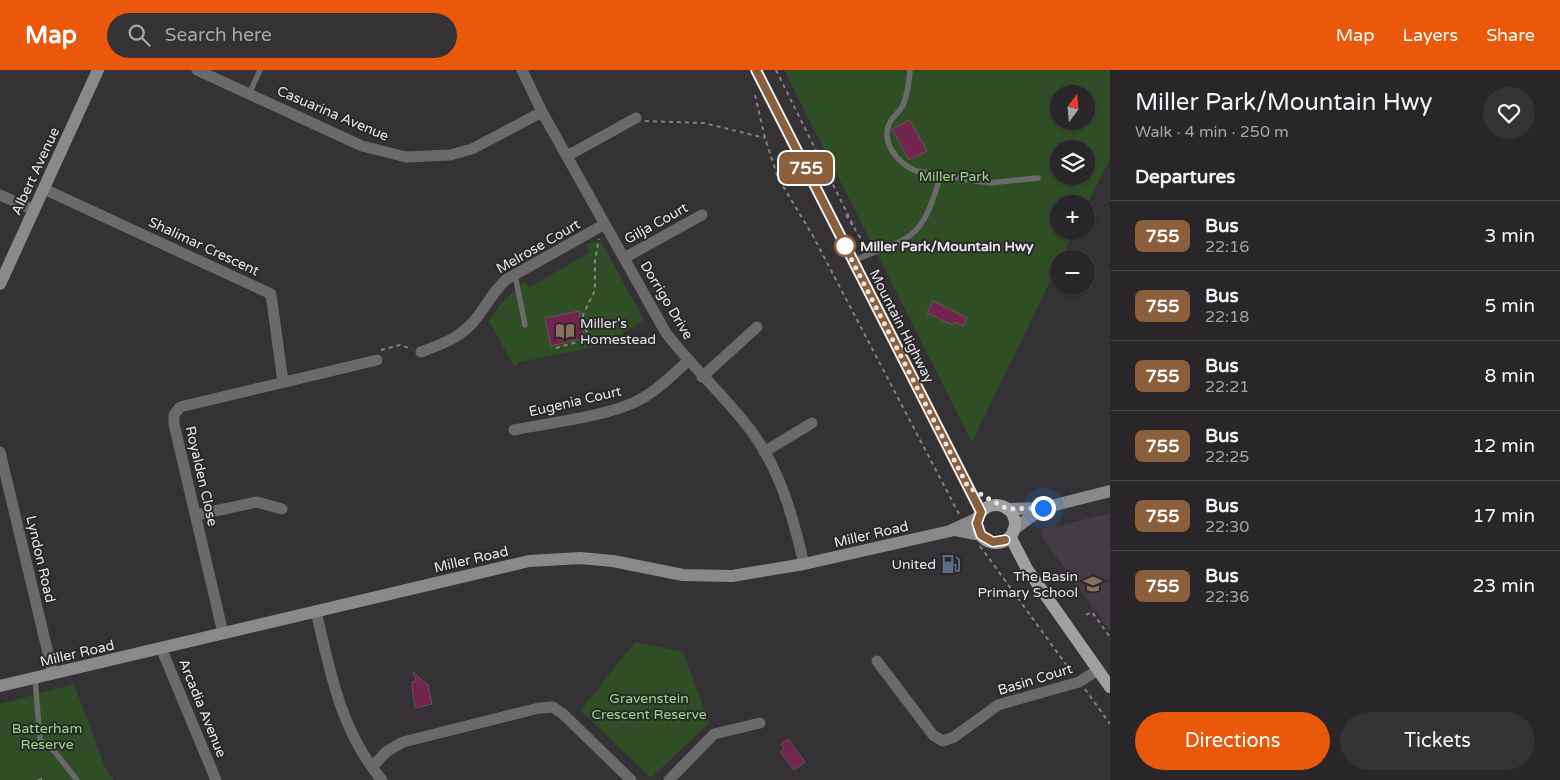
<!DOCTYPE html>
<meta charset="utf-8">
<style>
:root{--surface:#282628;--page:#343234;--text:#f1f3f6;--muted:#a5a5a8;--line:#444345;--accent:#ea580c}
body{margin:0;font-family:"Varela Round",sans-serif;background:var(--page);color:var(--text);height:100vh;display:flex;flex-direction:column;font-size:19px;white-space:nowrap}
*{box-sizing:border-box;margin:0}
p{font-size:16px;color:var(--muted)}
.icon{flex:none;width:28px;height:28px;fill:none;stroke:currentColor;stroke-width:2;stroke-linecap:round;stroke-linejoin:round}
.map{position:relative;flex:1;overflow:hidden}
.drawer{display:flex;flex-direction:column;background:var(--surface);width:450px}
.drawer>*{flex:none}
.badge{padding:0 10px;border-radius:8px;font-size:18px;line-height:32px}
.needle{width:32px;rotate:16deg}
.tools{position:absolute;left:1050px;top:15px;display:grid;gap:10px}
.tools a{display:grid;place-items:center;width:45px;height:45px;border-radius:50%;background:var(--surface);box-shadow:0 1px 4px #0004,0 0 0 1px var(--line);font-size:25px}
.you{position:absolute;width:25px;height:25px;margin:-12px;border:4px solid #fff;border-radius:50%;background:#1a73e8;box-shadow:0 0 0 8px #1a73e833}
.map>.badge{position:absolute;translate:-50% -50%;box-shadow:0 0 0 2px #fff}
h2{padding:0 25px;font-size:19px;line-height:45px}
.round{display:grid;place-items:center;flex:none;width:52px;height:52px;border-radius:26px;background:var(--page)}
.summary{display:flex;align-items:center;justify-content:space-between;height:85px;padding:0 25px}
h1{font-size:24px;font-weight:600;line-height:38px}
.action{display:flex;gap:10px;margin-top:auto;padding:10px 25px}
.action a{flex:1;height:58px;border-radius:30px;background:var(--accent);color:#fff;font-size:20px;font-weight:600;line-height:58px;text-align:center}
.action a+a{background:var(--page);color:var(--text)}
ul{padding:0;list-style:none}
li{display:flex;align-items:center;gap:15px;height:70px;padding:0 25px;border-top:1px solid var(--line)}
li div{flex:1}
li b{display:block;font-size:19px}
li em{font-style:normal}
li .badge{min-width:55px;font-weight:700;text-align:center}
header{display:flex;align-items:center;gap:30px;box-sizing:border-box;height:70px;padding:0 25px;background:var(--accent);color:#fff}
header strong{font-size:24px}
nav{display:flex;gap:28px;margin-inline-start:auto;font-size:18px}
.search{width:350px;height:45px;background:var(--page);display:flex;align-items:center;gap:12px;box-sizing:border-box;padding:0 18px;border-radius:28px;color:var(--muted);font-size:19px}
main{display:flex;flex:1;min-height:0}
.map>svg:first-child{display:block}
.built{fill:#423c43}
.green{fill:#2f4e26;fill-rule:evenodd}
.building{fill:#72244d;stroke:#5c5859}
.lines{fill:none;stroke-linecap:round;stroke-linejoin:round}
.path{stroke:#848284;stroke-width:2;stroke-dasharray:4 4;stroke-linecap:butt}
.lane{stroke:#6a6a6b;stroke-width:5.5}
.street{stroke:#6a6a6b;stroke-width:11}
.secondary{stroke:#89888a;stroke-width:12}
.primary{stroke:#a09fa2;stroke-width:12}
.line-casing{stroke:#fff;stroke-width:11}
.line{stroke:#8b5e3c;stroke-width:8}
.walk{stroke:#e7e5e7;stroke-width:5;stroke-dasharray:0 9}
.stop-dot{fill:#fff;stroke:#8b5e3c;stroke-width:2.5}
.labels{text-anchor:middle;stroke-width:4;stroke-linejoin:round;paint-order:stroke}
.street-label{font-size:14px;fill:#e7e5e7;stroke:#2b282b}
.park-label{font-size:14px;fill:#92dc7b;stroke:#2b282b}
.stop-label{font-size:14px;font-weight:bold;fill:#e7e5e7;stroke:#2b282b;text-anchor:start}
.poi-label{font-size:14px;fill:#e7e5e7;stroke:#2b282b;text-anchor:end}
</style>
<header>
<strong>Map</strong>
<div class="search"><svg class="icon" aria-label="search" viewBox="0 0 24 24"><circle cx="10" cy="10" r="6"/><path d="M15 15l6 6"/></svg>Search here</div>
<nav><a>Map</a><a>Layers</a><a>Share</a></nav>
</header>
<main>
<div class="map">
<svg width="1110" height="710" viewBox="0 0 1110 710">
<rect width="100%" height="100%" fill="#353235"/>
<path class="built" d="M1110,443V561L1042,467L1041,460Z"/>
<path class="green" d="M784,0H1110V88L1086,137V134H1059V161H1074L1061,189H1059V193L972,372ZM1059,24H1086V51H1059ZM1059,79H1086V106H1059Z
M594,172L602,173L644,250L604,275L520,292L514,296L489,251L503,231L524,212L530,217L589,183L586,175Z
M635,572L683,582L709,653L651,708L581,640Z
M74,614L105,697L114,710H0V634Z"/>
<path class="building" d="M910,50L927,81L909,90L892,59Z
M933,231L967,248L963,256L954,252L953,255L927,243Z
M579,241L584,268L551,276L545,248Z
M413,602L428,615L432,634L415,638L412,617V612L416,611Z
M788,669L805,692L794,700L780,682L784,679L781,674Z"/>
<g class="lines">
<path class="path" d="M776,0L856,161L867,178
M755,25L765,68L778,108L813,166L960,446
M645,51L704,53L765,68
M846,145L856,161
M556,278L588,269L583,245L595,220V190L599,169
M381,280L400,275L412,279
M980,476L1073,604
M1086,545L1092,542L1110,567
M1085,619L1110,654
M38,710L42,709"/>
<path class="lane" d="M910,0C909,12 908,24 903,35C900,42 892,47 889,54C881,74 899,94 916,101L989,113L1038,108
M249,24L260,0
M854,190C915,167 922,169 941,104
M515,205L525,255
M35,608L40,670L54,681L77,710"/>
<path class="street" d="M197,0L362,76L406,87L450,85L472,79L542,42
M522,0L542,42L666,263C693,298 726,327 752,362C781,402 793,447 804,494
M567,86L636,48
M44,119L271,224L283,312
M0,125L34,140
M624,188L702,145
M421,282C443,274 464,266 478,246C488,233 494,220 507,209L605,154
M702,307L757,257
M514,360C552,352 598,348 633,333C654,324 671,306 688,291
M0,382L53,604
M764,382L812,353
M196,445L257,432L282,439
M316,541C330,602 341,662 382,710
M223,563L174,354V345L180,337L377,290
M161,578L216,710
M877,591L933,665L943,671L954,667L998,635L1079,612L1098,600
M372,697L386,682L403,672L539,638L553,637L563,644L631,710
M669,710L714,664L760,653"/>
<path class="secondary" d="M0,214L98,0
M1007,439L1043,438L1110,421
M955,460L981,465
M1013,460L1043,438
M0,616L529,491L580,488L613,491L683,505L732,506L804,494L950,461L978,448"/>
<path class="primary" d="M756,0L981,442
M977 454a19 19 0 1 1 38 0a19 19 0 1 1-38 0Z
M1010,466L1027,499L1110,617"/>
</g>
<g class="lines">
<g class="line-casing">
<path id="line" d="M756,0L981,442L977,453L981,465L993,472L1005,470"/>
</g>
<use href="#line" class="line"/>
<path class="walk" d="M845,176L844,175L968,417L1007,439L1043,438"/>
</g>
<defs>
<g id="library-bare" transform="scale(1.5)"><path d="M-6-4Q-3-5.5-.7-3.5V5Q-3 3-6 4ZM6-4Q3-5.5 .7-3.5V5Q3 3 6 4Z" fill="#8d6e63" stroke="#2b282b" stroke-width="2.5" paint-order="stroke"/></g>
<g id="fuel-bare" transform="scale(1.5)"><path d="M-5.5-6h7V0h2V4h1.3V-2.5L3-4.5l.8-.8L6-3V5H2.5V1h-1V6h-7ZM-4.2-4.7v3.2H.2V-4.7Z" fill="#5c6f8a" stroke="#2b282b" stroke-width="2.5" paint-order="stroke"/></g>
<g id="school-bare" transform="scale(1.5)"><path d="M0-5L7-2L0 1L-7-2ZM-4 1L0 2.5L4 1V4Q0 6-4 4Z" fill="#8d6e63" stroke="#2b282b" stroke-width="2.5" paint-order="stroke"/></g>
</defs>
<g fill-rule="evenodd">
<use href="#library-bare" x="565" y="261"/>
<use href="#fuel-bare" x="951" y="494"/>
<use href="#school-bare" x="1093" y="514"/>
</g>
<circle class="stop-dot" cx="845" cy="176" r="10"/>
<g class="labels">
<g class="street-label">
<text transform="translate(333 43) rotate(23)" y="5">Casuarina Avenue</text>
<text transform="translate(35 101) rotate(-65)" y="5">Albert Avenue</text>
<text transform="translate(656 153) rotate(-29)" y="5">Gilja Court</text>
<text transform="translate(204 176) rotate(25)" y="5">Shalimar Crescent</text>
<text transform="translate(538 176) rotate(-30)" y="5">Melrose Court</text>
<text transform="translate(667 230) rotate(59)" y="5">Dorrigo Drive</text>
<text transform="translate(902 256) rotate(63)" y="5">Mountain Highway</text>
<text transform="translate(575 331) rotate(-13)" y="5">Eugenia Court</text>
<text transform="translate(202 406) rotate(77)" y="5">Royalden Close</text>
<text transform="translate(871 464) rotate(-13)" y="5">Miller Road</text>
<text transform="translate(41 489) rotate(77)" y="5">Lyndon Road</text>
<text transform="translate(471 489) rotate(-13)" y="5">Miller Road</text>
<text transform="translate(77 583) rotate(-13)" y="5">Miller Road</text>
<text transform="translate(1035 609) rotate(-17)" y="5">Basin Court</text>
<text transform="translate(203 638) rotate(68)" y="5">Arcadia Avenue</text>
</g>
<g class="park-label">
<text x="954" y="111">Miller Park</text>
<text x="649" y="633">Gravenstein<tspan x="649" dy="16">Crescent Reserve</tspan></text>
<text x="47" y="663">Batterham<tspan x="47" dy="16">Reserve</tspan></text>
</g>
<g class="stop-label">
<text x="860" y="181">Miller Park/Mountain Hwy</text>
</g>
<g class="poi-label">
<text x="580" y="258" text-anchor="start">Miller's<tspan x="580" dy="16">Homestead</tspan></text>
<text x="936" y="499">United</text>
<text x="1078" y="511">The Basin<tspan x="1078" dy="16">Primary School</tspan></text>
</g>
</g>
</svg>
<div class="tools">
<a><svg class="needle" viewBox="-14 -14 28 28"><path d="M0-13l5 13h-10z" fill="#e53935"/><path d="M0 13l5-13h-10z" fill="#a5a5a8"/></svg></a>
<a><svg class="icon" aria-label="layers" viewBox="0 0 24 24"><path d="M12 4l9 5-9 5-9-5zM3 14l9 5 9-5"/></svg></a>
<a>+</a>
<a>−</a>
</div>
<div class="you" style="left:1043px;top:438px"></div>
<b class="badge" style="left:806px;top:98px;background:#8b5e3c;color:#fff">755</b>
</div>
<section class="drawer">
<div class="summary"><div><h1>Miller Park/Mountain Hwy</h1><p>Walk · 4 min · 250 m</p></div><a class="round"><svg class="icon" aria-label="heart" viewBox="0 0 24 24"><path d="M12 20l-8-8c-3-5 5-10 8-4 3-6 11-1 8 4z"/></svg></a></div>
<h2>Departures</h2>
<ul>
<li><span class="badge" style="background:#8b5e3c;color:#fff">755</span><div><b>Bus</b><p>22:16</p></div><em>3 min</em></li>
<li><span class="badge" style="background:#8b5e3c;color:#fff">755</span><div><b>Bus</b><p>22:18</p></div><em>5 min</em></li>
<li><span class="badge" style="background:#8b5e3c;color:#fff">755</span><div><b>Bus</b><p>22:21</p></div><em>8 min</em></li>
<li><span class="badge" style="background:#8b5e3c;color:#fff">755</span><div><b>Bus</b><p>22:25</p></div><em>12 min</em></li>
<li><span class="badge" style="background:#8b5e3c;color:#fff">755</span><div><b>Bus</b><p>22:30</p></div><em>17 min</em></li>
<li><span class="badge" style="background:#8b5e3c;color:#fff">755</span><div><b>Bus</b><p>22:36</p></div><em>23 min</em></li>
</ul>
<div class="action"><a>Directions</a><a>Tickets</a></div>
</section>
</main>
